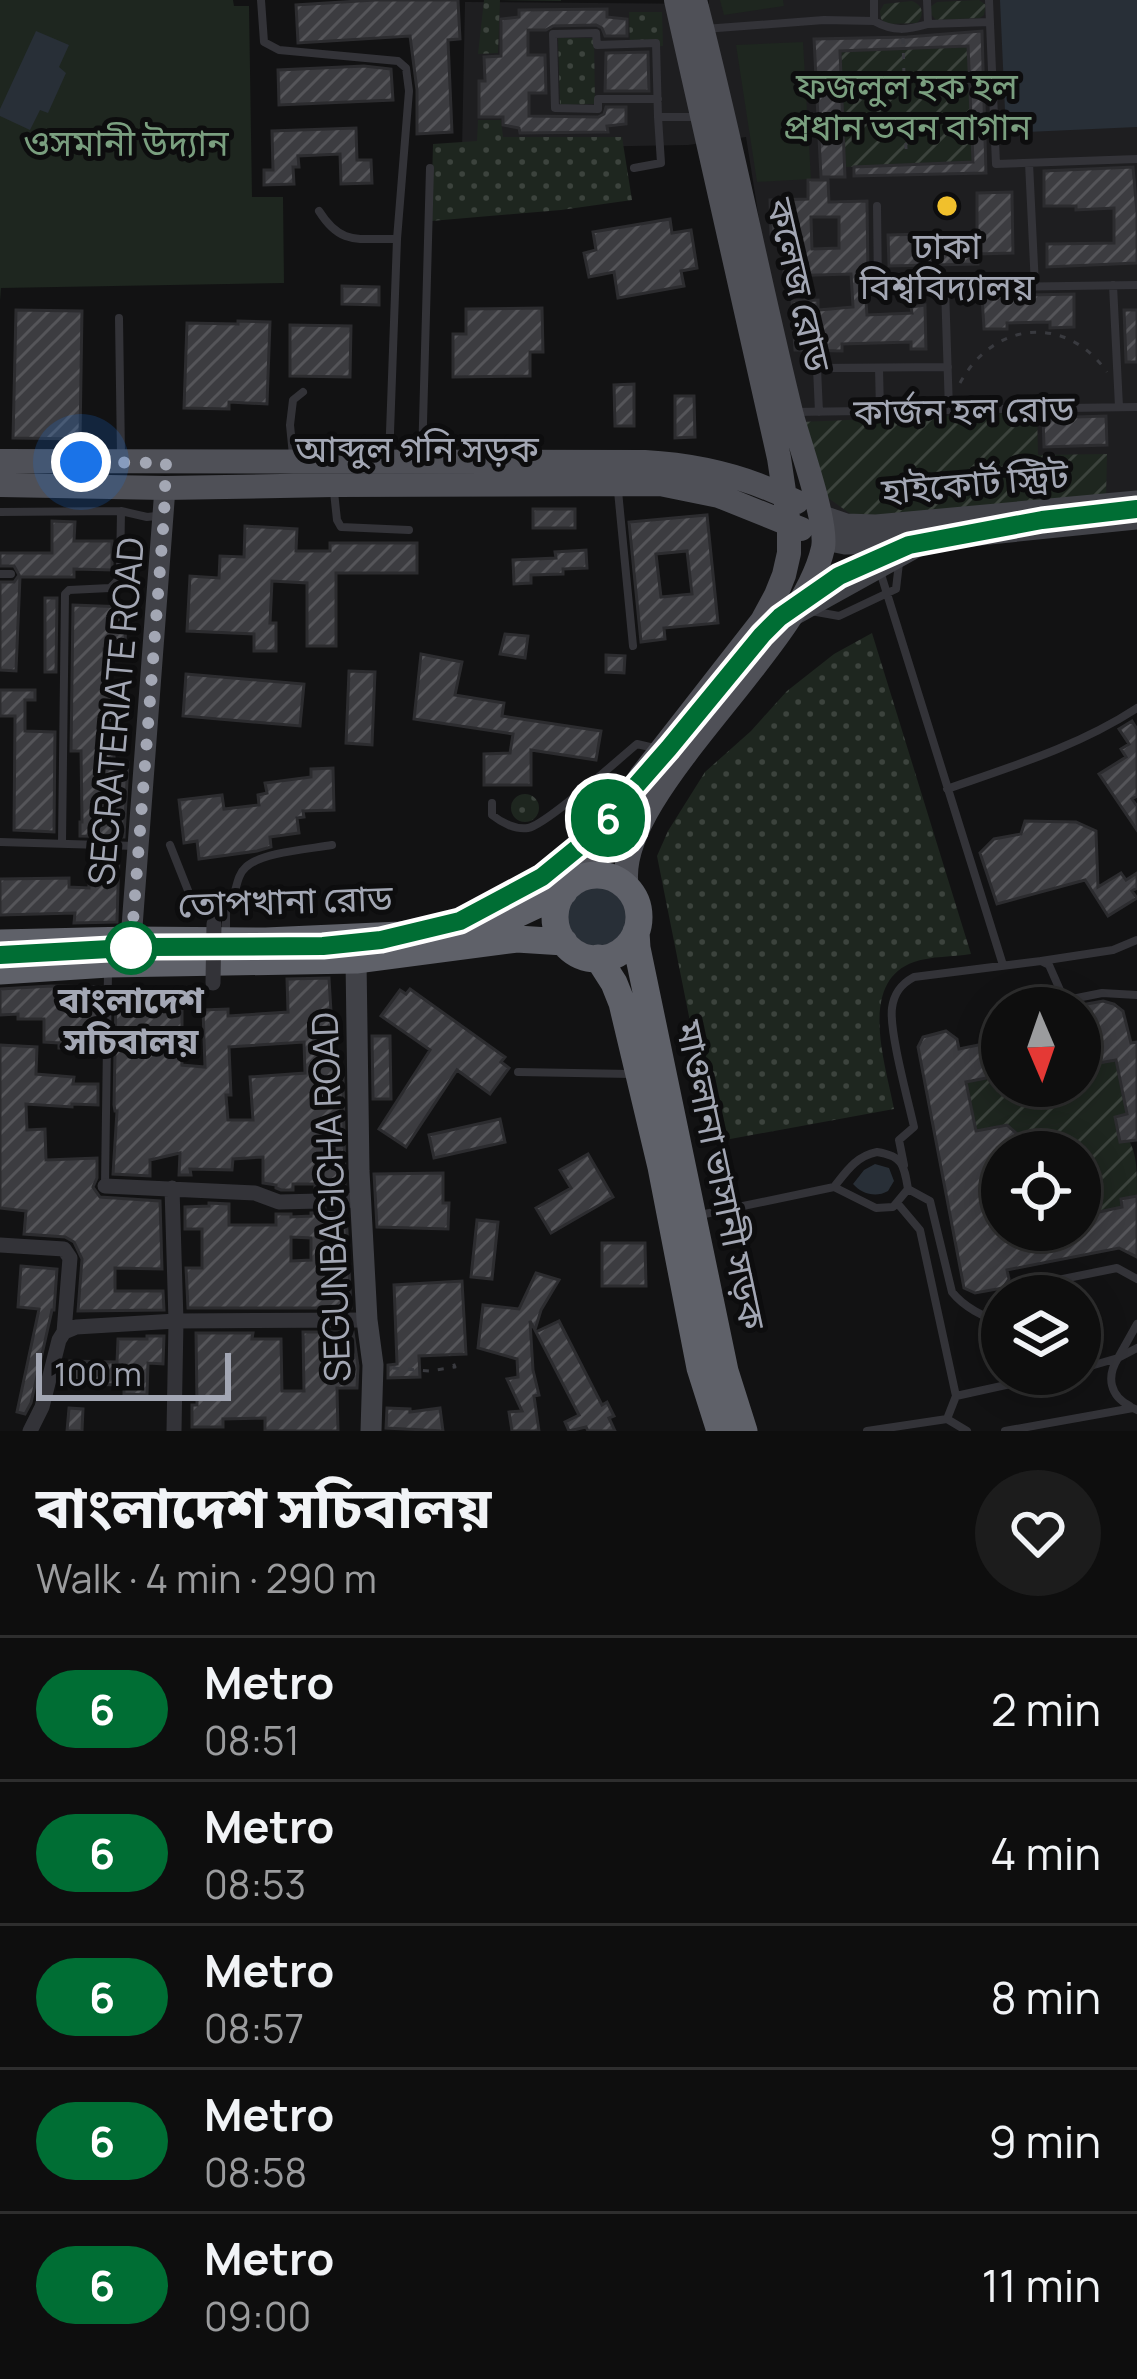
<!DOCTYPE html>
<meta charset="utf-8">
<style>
:root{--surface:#0e0e0e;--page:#1c1c1c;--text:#f1f3f6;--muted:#9b9c9e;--line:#2e2e2e}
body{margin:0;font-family:Manrope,"Noto Sans Bengali",sans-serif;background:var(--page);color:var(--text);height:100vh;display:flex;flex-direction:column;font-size:45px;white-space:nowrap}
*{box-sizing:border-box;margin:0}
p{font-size:39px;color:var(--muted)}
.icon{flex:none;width:66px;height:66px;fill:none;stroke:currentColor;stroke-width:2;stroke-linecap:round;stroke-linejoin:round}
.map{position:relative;height:1431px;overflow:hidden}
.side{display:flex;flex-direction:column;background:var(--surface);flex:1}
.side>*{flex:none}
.badge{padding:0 24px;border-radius:39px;font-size:42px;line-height:78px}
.needle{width:78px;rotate:178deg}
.tools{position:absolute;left:981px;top:987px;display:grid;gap:24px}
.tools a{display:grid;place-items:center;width:120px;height:120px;border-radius:50%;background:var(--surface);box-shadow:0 6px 30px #0003,0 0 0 3px var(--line);font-size:60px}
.scale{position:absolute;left:36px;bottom:30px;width:195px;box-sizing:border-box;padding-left:12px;border:6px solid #a3a7b4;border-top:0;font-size:33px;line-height:42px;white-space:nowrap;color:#a3a7b4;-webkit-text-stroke:9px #0d0d0e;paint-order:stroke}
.you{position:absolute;width:60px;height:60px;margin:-30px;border:9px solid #fff;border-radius:50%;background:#1a73e8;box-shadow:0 0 0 18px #1a73e833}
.map>.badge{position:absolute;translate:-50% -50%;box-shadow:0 0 0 6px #fff}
.round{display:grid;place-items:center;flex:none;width:126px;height:126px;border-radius:63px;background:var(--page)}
.overview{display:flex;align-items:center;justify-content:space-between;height:204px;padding:0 36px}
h1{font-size:57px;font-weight:700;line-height:90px}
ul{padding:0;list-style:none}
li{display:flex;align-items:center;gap:36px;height:144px;padding:0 36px;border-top:3px solid var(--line)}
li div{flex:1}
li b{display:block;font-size:45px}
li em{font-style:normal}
li .badge{min-width:132px;font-weight:700;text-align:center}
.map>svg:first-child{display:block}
.built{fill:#1e1e20}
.grass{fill:url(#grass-dots)}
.park{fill:#1e261f}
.garden{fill:url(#garden-furrows)}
.water{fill:#282f37}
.building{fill:url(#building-hatch);stroke:#2c2c2f;stroke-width:3;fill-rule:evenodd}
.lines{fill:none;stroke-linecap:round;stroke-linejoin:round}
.path{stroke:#393a3f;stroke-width:3;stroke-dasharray:6 9;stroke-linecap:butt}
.lane{stroke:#333338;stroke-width:8}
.street{stroke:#333338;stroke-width:15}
.secondary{stroke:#414248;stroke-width:21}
.primary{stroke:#4f5057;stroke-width:24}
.highway{stroke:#5f6169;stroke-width:27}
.rail-casing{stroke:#4a4b51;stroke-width:9}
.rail{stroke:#0d0d0e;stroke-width:4.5;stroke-dasharray:14;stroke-linecap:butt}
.street-bridge{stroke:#333338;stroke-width:15}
.line-casing{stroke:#fff;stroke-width:27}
.line{stroke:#006e34;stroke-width:18}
.walk{stroke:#a3a7b4;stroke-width:12;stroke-dasharray:0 21.6}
.poi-dot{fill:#f1c02c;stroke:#0d0d0e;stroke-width:4.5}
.stop-dot{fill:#fff;stroke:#006e34;stroke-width:6}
.labels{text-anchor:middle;stroke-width:10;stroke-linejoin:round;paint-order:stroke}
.park-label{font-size:36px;fill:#7a9f7f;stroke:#0d0d0e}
.poi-label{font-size:36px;fill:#a3a7b4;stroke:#0d0d0e}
.street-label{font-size:36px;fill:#a3a7b4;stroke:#0d0d0e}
.stop-label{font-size:36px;font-weight:bold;fill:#a3a7b4;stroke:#0d0d0e}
</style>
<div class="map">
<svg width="1137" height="1431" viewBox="0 0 1137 1431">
<defs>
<pattern id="grass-dots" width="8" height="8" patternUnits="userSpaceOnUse" patternTransform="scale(3)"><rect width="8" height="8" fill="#1e261f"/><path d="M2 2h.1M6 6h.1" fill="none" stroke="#3c433d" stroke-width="1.8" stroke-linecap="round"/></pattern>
<pattern id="garden-furrows" width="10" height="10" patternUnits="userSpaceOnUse" patternTransform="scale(3)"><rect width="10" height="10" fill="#1e261f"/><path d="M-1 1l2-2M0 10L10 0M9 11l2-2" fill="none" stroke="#3c433d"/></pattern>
<pattern id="building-hatch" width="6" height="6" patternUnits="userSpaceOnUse" patternTransform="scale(3)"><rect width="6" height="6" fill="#3c3c40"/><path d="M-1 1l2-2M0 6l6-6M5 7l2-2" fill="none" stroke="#555559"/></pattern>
</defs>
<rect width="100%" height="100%" fill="#121213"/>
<path class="built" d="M709,0H1137V493L844,518L824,506L766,263L746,137L688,145L462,149L465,2L709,4Z"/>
<path class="grass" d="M484,0H561V1L500,0L498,53L478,54Z
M629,12H662L663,46L630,47Z
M558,38H594L595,104L560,105Z
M478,120H501L503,137H622L632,200L561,210L431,221L433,144L477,141Z
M872,633L971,954C953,957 931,956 914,962C857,982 886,1065 894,1109L714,1142L657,856L668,831L705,772L751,731L787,691L834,654Z
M511 808a14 14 0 1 1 28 0a14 14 0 1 1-28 0Z"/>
<path class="park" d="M0,0H233L234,6H249L252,197H283L284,283L1,288L0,301Z
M720,0H783L784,6L724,15Z
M803,42L811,179L757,182L736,45Z"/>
<path class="garden" d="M979,0L986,5L984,15L980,18L936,20L929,12L930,7L937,2Z
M912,1C923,5 925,15 917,23L887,24L881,19L880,11L884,4Z
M968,46L973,162L845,167L840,51Z
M1037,412L1038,455L1107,454L1106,499L855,517L821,493L801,422Z
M1091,1057L1094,1064L1116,1060L1127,1114L1115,1118C1137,1148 1137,1158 1137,1196L1121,1199L1122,1207L1080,1216V1152H1028L1026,1142L1007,1125L976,1131L966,1082L1002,1075V1086H1080V1059Z"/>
<path class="water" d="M1000,0H1137V127L1006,133Z
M36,31L69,45L59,67L66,73L48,113L40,110L30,130L0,116V109Z
M568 917a29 29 0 1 1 58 0a29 29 0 1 1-58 0Z
M875,1164L889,1168L894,1181L888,1191C876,1198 862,1194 853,1184L864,1170Z"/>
<path class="building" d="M374,0H458L460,39L448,40L452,132L417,134V90L410,36L298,43L296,5Z
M607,9V17L627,19V36H605L602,28L596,25L553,26L546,30H528V55H545L546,93H529V116L598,117L604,114L606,107H626V124L607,126L608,132L520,133L519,128L503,125V117H479V81H485L484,57L501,56V19L519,17V10Z
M982,31L986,173L854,176V167L973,162L968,46L840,51L845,177H821L814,39L907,37Z
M648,52L649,91H605L606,53Z
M364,66L391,69L393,100L279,105L278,70Z
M356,128L357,160H371L372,183L341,184L340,154L298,156L299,167H293L294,184L264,185V170H273L272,131Z
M1133,167L1137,212V263L1047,267V244L1114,243V208L1076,210V206H1044V171Z
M808,180H828L829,202L867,201L868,273L864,274L867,315L912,313L911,307L925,305L926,349H911V342L842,344V351L795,350L792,301L818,300V310L853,307L851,274L784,276L783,234H771L770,200L808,199ZM811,217H839V248L812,249Z
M1012,192L1013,253L978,254V264L889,266L888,235L923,234V247L977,246V193Z
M670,219L672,233L691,230L697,268L681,271L684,286L618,298L614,272L589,277L584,253L596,250L593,232Z
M342,286L379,287V305L342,304Z
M1074,294V327L1050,328V322L1007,323V329H984L982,296Z
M542,308L543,352H530V376L453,377V334H466V309Z
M16,310L82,311L80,439L13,438Z
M1124,310H1137V362H1126Z
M238,321L270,322L267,404L229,402V409L184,408L187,323L238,324Z
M290,325L351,326L350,377L290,376Z
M634,384V426H615L614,385Z
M675,396H694L695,437L675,438Z
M1106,416L1107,445L1044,447L1043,418Z
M533,509H575V528H533Z
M707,515L718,623L664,628L665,639L641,642L629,522ZM687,551L692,594L661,597L656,554Z
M52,521L75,522L74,541H112V570L74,569V577H20L16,671L0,670V582H14L19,575L14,566H0V553H52Z
M245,526L297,529L296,551H330V543H417V573H336V646H307V583L272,581L270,623H276V651H254V634L187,631L190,576L219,578L220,556L244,557Z
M586,550L587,568L563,569V574L531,575V583L514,584L513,560L556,558L555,552Z
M45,598H57L56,672H45Z
M73,605L126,607L125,649H104V693H114V762L128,763L124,837L80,836V822H82L81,751H71Z
M505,634L528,636L525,658L500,654Z
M421,654L462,662L455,695L504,703L502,716L601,731L596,760L531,750V785H484V754L510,753L513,734L414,719Z
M606,655L625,656L624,673L606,672Z
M349,671L375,672L372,745L346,743Z
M186,674L304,684L300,726L183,716Z
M0,690H35V700H25V731L55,732L54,832L14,830L15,716H0Z
M1132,721L1137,729V796L1132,799L1137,806V830L1099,774L1126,757L1121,749L1129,744L1119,729Z
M333,768L334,810L303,811L304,817L297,818L299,833L270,837L271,847L257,851L199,859L197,841L184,843L179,800L222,795L224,809L259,805L258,795L267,793L265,783L311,777V769Z
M1025,821L1076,822L1096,831L1098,887L1121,873L1126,880L1137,873V888L1132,891L1137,898L1108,916L1085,880L997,904L980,853L994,839L1021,834Z
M89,853L119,854L117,922L74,923L75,913L0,915V879L69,878V887L89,888Z
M329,978L335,1079L343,1078L345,1188L315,1189V1184H293V1190H281L276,1188V1185L263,1183V1157L233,1159L232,1170L190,1169L191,1175H179L180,1153L150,1160V1176L113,1174L117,1111H115L114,1105L116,998L182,999V1065L205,1067L203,1010L228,1009V1016L288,1012L287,979ZM304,1042L305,1073L250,1077L253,1120H228L226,1095H231L229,1047Z
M51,986L100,987L99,1048H59V1043L44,1042V1019H18V1014L0,1015V989Z
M410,989L505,1057L501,1062L509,1068L490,1094L457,1070L406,1147L379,1129L430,1050L381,1016L400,990L406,994Z
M1103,1001L1114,1004L1123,1011L1131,1043L1137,1042V1140L1120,1142L1115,1117L1127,1114L1116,1060L1093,1064L1091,1057L1080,1059V1011L1087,1004Z
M946,1031L957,1039L959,1049L1002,1040V1075L966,1082L976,1131L1007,1125L1026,1142L1028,1152H1002V1185L991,1187L1000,1230H1080V1216L1122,1207L1121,1199L1137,1196V1257L1119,1248L1007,1270L1009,1279L1003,1288L975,1293L964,1288L918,1047L923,1037Z
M372,1036H390L391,1099H373Z
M0,1045L37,1047L36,1074L74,1077L73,1084H98V1105L72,1104V1107L26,1104L27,1130L45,1129L46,1160L97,1158V1178L93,1187L100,1197L160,1201L162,1269L115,1268V1291H163L164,1310L78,1311L82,1259L74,1242L65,1237L24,1234L26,1211L0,1208Z
M500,1119L505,1142L434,1158L429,1135Z
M588,1154L613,1197L551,1233L536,1208L571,1188L560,1170Z
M443,1173V1203H449L448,1229L377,1227L374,1174Z
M209,1203L229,1204V1225H276V1214H291V1217L311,1216V1213L346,1212L351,1308H188L186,1268H202V1229H185V1207L209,1206ZM291,1237L311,1238V1260L291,1261Z
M477,1220L498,1222L492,1279L471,1277Z
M602,1243H645L646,1286H602Z
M21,1266L57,1269L54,1310H52L31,1403L25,1414L17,1412L39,1309L18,1307Z
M536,1273L559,1280L541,1310L535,1330L530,1321L533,1370L539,1395L534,1396L539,1431H512L509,1412L522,1411L507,1379L518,1377L517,1359L478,1348L483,1305L519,1309Z
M462,1281L466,1354L419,1356L420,1377L388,1378V1365L397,1364L394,1285Z
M559,1321L602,1405L607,1402L614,1416L609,1418L615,1431H588L586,1427L569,1431L565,1422L579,1415L536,1332Z
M303,1332H353L358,1366L357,1388H337L338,1431H265V1418L223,1419V1427H192V1405H197L196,1333H253L252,1339H281L282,1391H304Z
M147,1336H164L163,1364L148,1363L147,1395L124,1394V1385L70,1384V1361L117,1362L118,1339H147Z
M69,1408L83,1409L82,1431H67Z
M387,1408L410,1409V1412L440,1408L443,1431L386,1428Z"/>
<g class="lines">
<path class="path" d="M903,38L906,149
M960,383C993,322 1065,313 1107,372
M393,1368L429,1371L455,1367L450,1355"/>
<path class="lane" d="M261,0L264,42L279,50L398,61L406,68L409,91L397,239L389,460
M989,0L996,164L1137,159
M874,21C894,32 907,30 928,24L927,0
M928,24L990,22
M704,29L824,20L874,21V0
M658,99H598V109L555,108L553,34L596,33L597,45L656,43L658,117
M1029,163L1035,286
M634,168L661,163L658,117H695
M877,206L878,289L1137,285
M319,211C341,246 358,238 397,239
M1113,285L1119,407
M945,288L949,410
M119,318L121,455
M879,368L880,411
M793,412L1137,407
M819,412L817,368L948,367
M293,455L290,425L293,400L303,392
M422,459L430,168
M618,491L633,646
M334,492L337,520L341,527L409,530
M0,512L121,511L147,517L157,516
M879,568L1003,965
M0,574H11
M811,611L839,616L896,589L899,563
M947,789C1013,766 1079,746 1137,708
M492,803V815C502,823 516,830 528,828C546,825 619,759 637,744L654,748
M0,842L136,846
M62,842L65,594L69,590L110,588L117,581L120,573L121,511
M170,845L191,898C207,905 218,902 234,895C237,885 238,874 246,867C262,852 310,849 332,845
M226,899V934
M1041,961L1113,950L1137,940
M518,1072L631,1074
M877,1152C903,1156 904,1165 908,1189L893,1207L876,1208L834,1187C846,1172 856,1156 877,1152Z
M904,1165L899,1140L914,1127C908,1100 889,1031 892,1008C894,993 901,984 914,977L1041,961L1049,965L1060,990L1065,996L1072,999L1102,993L1137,995
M105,1185L108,972
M908,1189L930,1201L952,1292C963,1306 985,1319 1002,1321
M898,1204L920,1230L956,1396
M700,1215L834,1187
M1017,1296L1023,1287L1117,1268L1137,1279
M1080,1369L1118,1358L1137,1324
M1130,1406C1110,1396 1106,1377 1118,1358L1137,1348
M947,1419L956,1396L1056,1374
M867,1431L947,1419L967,1431
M1005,1431L1133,1408L1137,1410"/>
<path class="street" d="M105,1186L255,1193L279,1202L361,1200
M172,1188L176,1321L174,1431
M0,1245L64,1249L70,1258L64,1332L59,1340L42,1407L30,1431
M64,1332L76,1327L176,1321L367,1320"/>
<path class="secondary" d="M820,515L846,524L876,525L1137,501
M825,540L845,544L901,543L1137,519
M792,616L920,545
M131,940L165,488
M356,960L359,1171L367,1320L373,1365L371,1431"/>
<path class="primary" d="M0,461L645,462C700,465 749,477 797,502
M0,485L165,488L334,485L660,484L719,496L801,529
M573,883L641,776L762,621L776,595L784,575L789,553V524L779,458L676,0
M627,888C610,796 800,652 823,548C828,524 800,445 792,416C758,278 731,138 695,0"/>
<path class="highway" d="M555 917a42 42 0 1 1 84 0a42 42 0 1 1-84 0Z
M636,932L637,948L725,1371L744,1431
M0,943L131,940L266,941L400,935L511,917L564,892
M598,958L614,983L622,1003L661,1167L700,1368L720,1431
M0,971L108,964L356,960L517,939L564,942"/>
<g class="rail-casing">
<path id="rail" d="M0,955L145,947L323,946L381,940L460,921L542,877L591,837L762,635L780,617L839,576L909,545L1042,520L1137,509"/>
</g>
<use href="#rail" class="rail"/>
<path class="street-bridge" d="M213,983L214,924"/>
</g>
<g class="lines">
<g class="line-casing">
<path id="line" d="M0,955L146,947L323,946L381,940L460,921L542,877L591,837L669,748L762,635L780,617L839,576L909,545L1042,520L1137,509"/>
</g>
<use href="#line" class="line"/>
<path class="walk" d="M81,462L166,463L164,516L131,948"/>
</g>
<circle class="poi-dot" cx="947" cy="206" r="12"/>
<circle class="stop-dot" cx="131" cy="948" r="24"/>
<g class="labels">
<g class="park-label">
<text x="907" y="99">ফজলুল হক হল<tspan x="907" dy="41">প্রধান ভবন বাগান</tspan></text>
<text x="126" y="156">ওসমানী উদ্যান</text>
</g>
<g class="poi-label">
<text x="947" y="259">ঢাকা<tspan x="947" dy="41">বিশ্ববিদ্যালয়</tspan></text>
</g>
<g class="street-label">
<text transform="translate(799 285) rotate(77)" y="13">কলেজ রোড</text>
<text transform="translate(964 410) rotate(-1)" y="13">কার্জন হল রোড</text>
<text x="417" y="462">আব্দুল গনি সড়ক</text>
<text transform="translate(975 483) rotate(-5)" y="13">হাইকোর্ট স্ট্রিট</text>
<text transform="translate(116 711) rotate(-85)" y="13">SECRATERIATE ROAD</text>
<text transform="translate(285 901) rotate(-2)" y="13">তোপখানা রোড</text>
<text transform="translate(721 1175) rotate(78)" y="13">মাওলানা ভাসানী সড়ক</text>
<text transform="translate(331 1197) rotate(-92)" y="13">SEGUNBAGICHA ROAD</text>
</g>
<g class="stop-label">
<text x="131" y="1013">বাংলাদেশ<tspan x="131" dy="41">সচিবালয়</tspan></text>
</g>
</g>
</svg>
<div class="tools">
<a><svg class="needle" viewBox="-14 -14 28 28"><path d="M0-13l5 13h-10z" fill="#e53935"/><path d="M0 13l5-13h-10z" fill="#9b9c9e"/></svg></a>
<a><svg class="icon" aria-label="locate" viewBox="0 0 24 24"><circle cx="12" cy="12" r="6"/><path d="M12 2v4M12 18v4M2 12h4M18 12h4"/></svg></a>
<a><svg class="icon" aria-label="layers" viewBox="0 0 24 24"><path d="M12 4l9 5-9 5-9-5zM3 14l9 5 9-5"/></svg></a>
</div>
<div class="scale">100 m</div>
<div class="you" style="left:81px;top:462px"></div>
<b class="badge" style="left:608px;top:818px;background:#006e34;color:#fff">6</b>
</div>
<section class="side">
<div class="overview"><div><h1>বাংলাদেশ সচিবালয়</h1><p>Walk · 4 min · 290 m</p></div><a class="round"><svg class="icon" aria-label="heart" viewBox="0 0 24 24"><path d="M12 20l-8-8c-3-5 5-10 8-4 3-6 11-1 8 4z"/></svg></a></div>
<ul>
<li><span class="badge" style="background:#006e34;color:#fff">6</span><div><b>Metro</b><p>08:51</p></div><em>2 min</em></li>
<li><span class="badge" style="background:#006e34;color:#fff">6</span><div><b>Metro</b><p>08:53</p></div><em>4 min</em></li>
<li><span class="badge" style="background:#006e34;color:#fff">6</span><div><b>Metro</b><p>08:57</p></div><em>8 min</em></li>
<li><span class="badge" style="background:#006e34;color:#fff">6</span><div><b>Metro</b><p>08:58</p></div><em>9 min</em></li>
<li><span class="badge" style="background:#006e34;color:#fff">6</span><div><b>Metro</b><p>09:00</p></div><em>11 min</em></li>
</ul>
</section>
